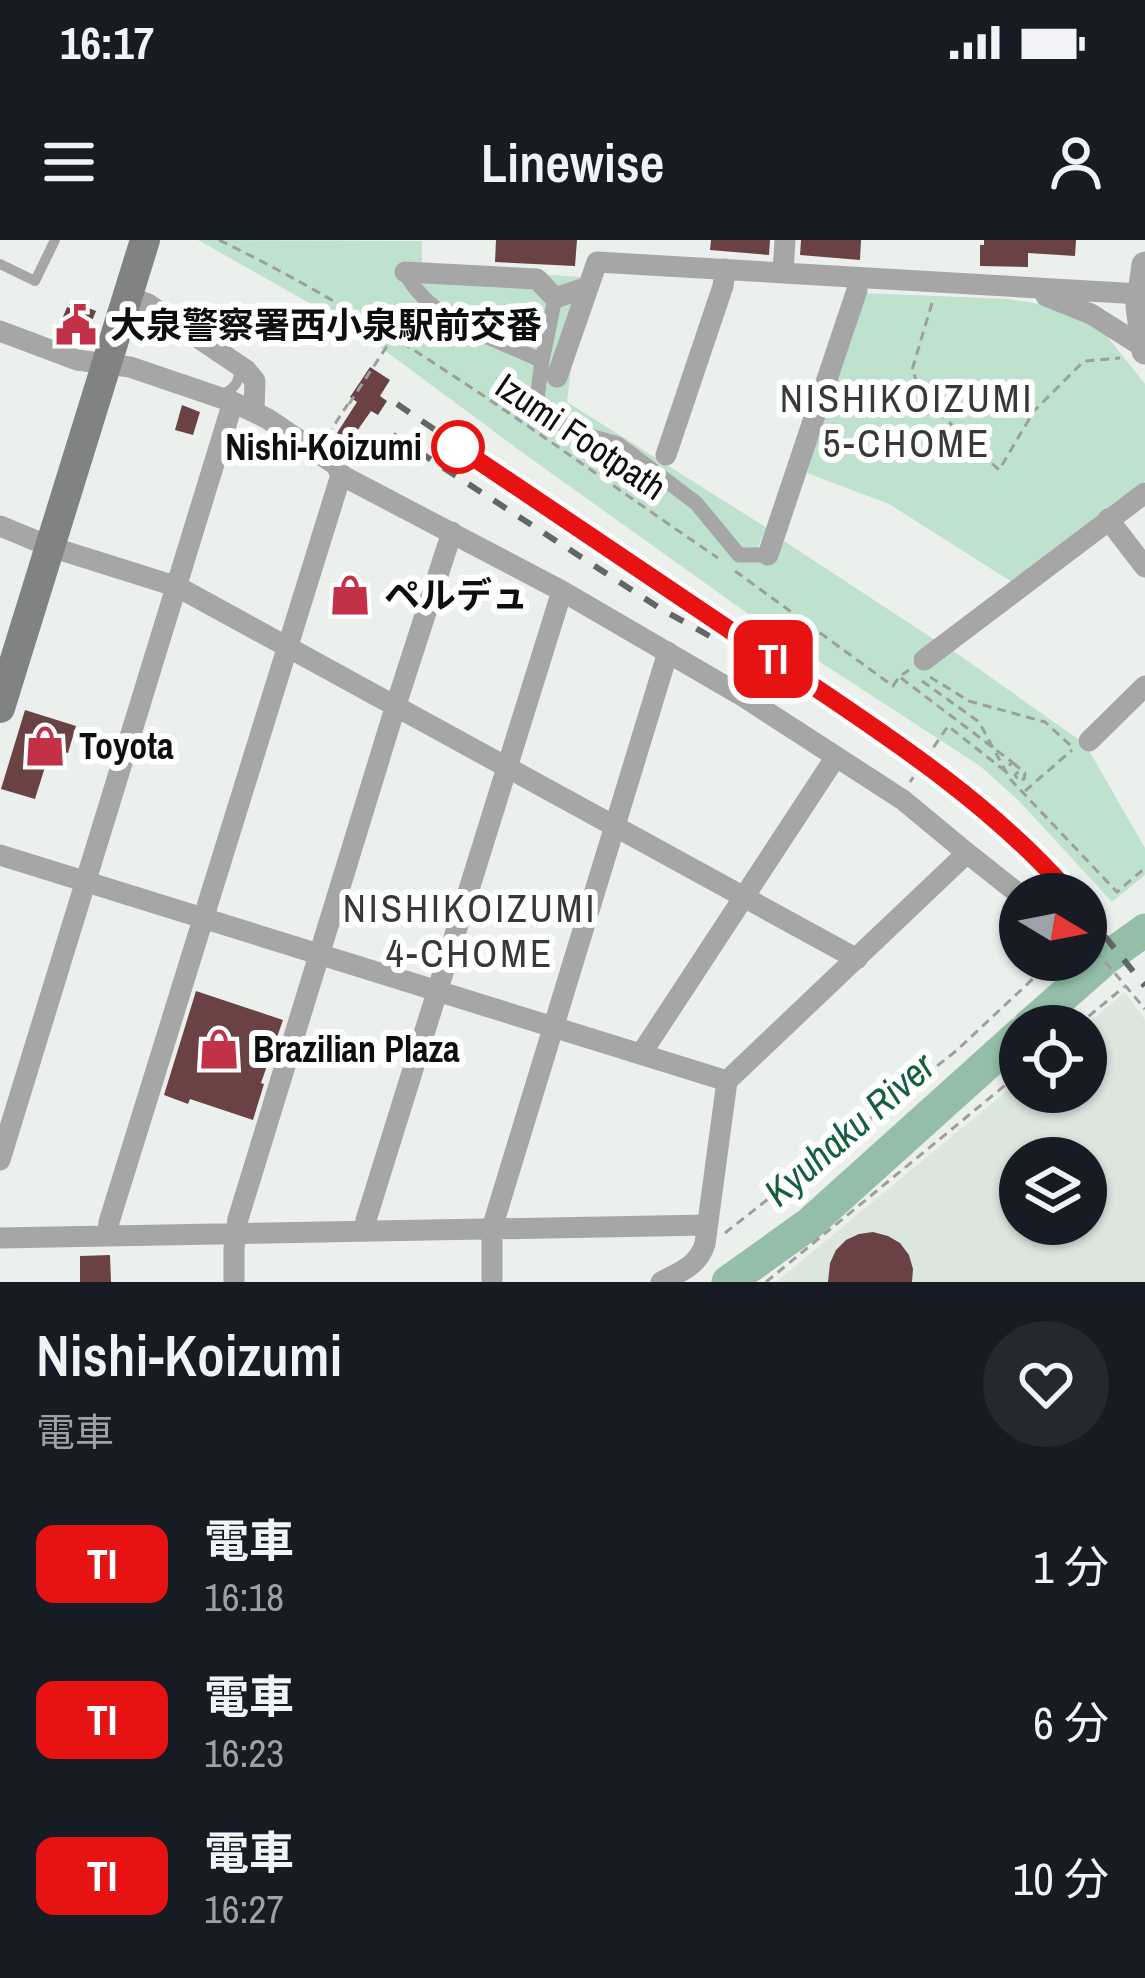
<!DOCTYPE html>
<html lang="ja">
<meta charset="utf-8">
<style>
:root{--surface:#171b24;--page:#242831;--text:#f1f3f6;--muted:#9ea1a6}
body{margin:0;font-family:"Archivo Narrow","Noto Sans JP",sans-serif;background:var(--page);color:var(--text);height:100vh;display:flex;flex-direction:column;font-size:45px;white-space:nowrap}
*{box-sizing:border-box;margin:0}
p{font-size:39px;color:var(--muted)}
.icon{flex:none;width:66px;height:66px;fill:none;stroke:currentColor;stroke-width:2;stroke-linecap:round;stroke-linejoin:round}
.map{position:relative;height:1042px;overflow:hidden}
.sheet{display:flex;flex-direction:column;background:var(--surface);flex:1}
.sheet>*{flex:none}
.badge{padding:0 24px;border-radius:18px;font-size:42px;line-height:78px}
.needle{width:78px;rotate:100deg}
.controls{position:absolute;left:999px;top:633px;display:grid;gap:24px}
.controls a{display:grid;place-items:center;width:108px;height:108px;border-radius:50%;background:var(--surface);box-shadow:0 3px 9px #0004;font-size:60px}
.map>.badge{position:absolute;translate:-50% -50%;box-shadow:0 0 0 6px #fff}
.round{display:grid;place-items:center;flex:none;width:126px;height:126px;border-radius:63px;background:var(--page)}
.overview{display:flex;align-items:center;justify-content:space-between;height:204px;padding:0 36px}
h1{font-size:57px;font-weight:600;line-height:90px}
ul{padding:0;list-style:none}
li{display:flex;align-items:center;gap:36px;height:156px;padding:0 36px}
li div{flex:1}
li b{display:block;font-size:45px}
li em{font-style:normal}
li .badge{min-width:132px;font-weight:700;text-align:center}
.status{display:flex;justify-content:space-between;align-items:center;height:84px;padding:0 60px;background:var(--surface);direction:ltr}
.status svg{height:33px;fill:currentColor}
header{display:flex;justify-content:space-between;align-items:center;height:156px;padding:0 36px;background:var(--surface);font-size:54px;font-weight:600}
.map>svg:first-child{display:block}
.built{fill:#dbe6df;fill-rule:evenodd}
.green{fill:#bee2ce}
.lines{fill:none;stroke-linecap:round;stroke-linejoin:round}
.river{stroke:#94bea7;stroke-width:33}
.building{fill:#6b4244}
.path{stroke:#9c9f9d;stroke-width:3;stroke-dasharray:9 6;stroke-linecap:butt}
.service{stroke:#a5a6a5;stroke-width:10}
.pedestrian{stroke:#a5a6a5;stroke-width:15}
.minor{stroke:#a5a6a5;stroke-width:21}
.tertiary{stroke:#a5a6a5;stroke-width:27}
.secondary{stroke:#818382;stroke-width:30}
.rail{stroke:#646665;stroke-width:6;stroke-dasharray:15 15;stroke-linecap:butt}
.line-casing{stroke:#fff;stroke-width:27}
.line{stroke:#e71212;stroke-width:18}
.stop-dot{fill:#fff;stroke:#e71212;stroke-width:6}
.labels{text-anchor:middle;stroke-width:12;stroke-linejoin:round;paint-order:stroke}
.poi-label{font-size:36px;font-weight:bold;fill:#0d0e0e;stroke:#fff;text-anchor:start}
.street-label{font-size:36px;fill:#0d0e0e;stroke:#fff}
.stop-label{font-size:36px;font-weight:bold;fill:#0d0e0e;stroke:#fff;text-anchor:end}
.neighbourhood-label{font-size:39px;letter-spacing:3px;fill:#363938;stroke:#fff}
.water-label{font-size:39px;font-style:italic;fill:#165e40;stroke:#fff}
</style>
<div class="status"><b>16:17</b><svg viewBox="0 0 49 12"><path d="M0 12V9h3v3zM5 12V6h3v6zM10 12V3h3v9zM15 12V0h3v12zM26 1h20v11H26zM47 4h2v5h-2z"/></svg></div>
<header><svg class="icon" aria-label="menu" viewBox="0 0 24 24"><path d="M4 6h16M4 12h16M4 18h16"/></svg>Linewise<svg class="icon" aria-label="person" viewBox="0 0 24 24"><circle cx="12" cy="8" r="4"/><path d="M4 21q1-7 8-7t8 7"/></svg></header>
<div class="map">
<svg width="1145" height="1042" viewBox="0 0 1145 1042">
<rect width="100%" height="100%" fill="#ecf0ed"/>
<path class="built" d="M1125,752L1145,780V1042H776L1020,840V852H1086L1085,786ZM1020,918H1086V984H1020Z"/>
<path class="green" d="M198,0L422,1V26L582,37L567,162L767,288L758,307L773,318L784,301L935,400L912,419L927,430L952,410L1078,499L1091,514L1145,608V635L1112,662L1019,561L980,526L768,388L530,218L357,90Z
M863,53L1009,59L1039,64L1076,77L1106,95L1145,144V241L1012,342L889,264L807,233Z"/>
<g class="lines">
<path class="river" d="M1029,786L1105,719L1145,690
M728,1042L809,984L1020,794"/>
</g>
<path class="building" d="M496,0H577L575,26L495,22Z
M711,0H770L769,15L710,10Z
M801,0H861L860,20L800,15Z
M984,0H1076L1075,16L1028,13V27L980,26V5H984Z
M83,66L96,71L83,103L57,92L67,67L81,72Z
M238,77L259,93L251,104L228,90Z
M370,127L390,140L380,156L387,161L378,175L371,171L350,201L337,193L357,162L350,157Z
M182,165L200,172L193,195L175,190Z
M25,470L76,486L68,513L51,508L35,559L1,549Z
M196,751L283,780L261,843L264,844L253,880L190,859L188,864L164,855Z
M873,992L888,996L900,1003L909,1015L913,1029L912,1042H828L830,1023L836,1010L846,1000L859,994Z
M110,1015L111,1042H80V1016Z"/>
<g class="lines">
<path class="path" d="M219,0C396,85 556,208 718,318
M932,63L912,130L924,158L999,230L1034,171L1084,121L1120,118
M349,164L391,100
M327,196L348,164
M735,331L893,446L899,437L909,430
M930,437L969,461L1045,482L1070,505
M901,438L1012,522L1005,531L948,486L910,542
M922,441L979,482L1010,539L1117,652L1145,628
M1013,523L1025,533L1024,539L1019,541L1015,535L1020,530
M1025,551L1072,510
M1086,699L1145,769
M1077,786L1124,747
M725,993L956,811L1053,720
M766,1042L1020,833"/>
<path class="service" d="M0,24L35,41L55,0
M218,156C232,151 243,142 237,126
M223,198L284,212L297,201"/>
<path class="pedestrian" d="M405,32C432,84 492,96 542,121L536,166L572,191L618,204L696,263L739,315H768
M542,121L555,58"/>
<path class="minor" d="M405,32L537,39L555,58L588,47
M783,32L785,0
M1046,56L1091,74L1143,107
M128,57L148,64L246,130L255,141L254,171
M0,91L77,120L130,127L233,162L268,179L336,225L341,235L109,982L108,994
M557,137L597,22L1140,54
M666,215L723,46L725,29
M341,235L562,351L744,457L903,560L967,613L727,841L705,1004C698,1026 680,1032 661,1042
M1108,279L1145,327
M0,286L51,307L178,347L857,719
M768,315L857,50L856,37
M924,420L1145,253
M1089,501L1145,446
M967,613L1020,655
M0,615L727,841
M641,814L835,518
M0,920L233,162
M365,989L366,980L562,351
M0,998L707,985
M234,1042V1008L238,979L395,468L452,292
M492,1042V988L668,412"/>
<path class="tertiary" d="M1145,25L1139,67L1145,111"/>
<path class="secondary" d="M0,468L145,0"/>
<path class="rail" d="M397,164L896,504C957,550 1020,596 1070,654
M393,195L661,369L717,400
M1086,673L1145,746"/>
</g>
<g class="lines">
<g class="line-casing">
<path id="line" d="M458,207C569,283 681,357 792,432C889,497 993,565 1070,654"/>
</g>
<use href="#line" class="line"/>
</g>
<defs>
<g id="civic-bare" transform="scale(3.24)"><path d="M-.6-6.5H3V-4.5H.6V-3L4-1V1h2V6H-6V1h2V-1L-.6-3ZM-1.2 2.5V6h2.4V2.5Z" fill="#c23147" stroke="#fff" stroke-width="2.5" paint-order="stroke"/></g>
<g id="shop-bare" transform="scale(3.24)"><path d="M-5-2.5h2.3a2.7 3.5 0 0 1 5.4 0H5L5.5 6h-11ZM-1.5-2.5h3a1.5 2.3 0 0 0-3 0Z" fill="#c23147" stroke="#fff" stroke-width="2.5" paint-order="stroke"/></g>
</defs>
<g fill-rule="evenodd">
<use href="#civic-bare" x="76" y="85"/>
<use href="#shop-bare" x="350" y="355"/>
<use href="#shop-bare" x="45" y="506"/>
<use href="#shop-bare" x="219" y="809"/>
</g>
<circle class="stop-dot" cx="458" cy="207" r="24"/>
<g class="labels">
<g class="poi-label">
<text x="110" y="98">大泉警察署西小泉駅前交番</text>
<text x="384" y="368">ペルデュ</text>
<text x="79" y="519">Toyota</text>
<text x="253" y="822">Brazilian Plaza</text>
</g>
<g class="street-label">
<text transform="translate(581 196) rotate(34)" y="13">Izumi Footpath</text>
</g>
<g class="stop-label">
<text x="422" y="220">Nishi-Koizumi</text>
</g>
<g class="neighbourhood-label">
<text x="907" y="172">NISHIKOIZUMI<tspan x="907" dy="45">5-CHOME</tspan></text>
<text x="470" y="682">NISHIKOIZUMI<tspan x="470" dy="45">4-CHOME</tspan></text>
</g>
<g class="water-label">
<text transform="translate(849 889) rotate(-41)" y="14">Kyuhaku River</text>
</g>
</g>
</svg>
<div class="controls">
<a><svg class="needle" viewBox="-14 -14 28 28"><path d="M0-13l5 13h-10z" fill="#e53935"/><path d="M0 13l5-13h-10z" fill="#9ea1a6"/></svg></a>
<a><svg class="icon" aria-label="locate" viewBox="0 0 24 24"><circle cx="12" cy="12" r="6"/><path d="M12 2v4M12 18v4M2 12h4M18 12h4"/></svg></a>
<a><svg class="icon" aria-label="layers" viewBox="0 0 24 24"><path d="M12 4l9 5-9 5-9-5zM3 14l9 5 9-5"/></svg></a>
</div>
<b class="badge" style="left:773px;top:419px;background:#e71212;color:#fff">TI</b>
</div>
<section class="sheet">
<div class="overview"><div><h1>Nishi-Koizumi</h1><p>電車</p></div><a class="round"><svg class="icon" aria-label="heart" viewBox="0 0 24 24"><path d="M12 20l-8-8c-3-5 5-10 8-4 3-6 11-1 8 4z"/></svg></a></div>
<ul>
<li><span class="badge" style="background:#e71212;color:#fff">TI</span><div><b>電車</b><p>16:18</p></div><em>1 分</em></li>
<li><span class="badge" style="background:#e71212;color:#fff">TI</span><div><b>電車</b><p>16:23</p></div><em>6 分</em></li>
<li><span class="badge" style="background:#e71212;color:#fff">TI</span><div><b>電車</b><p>16:27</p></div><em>10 分</em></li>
</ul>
</section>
